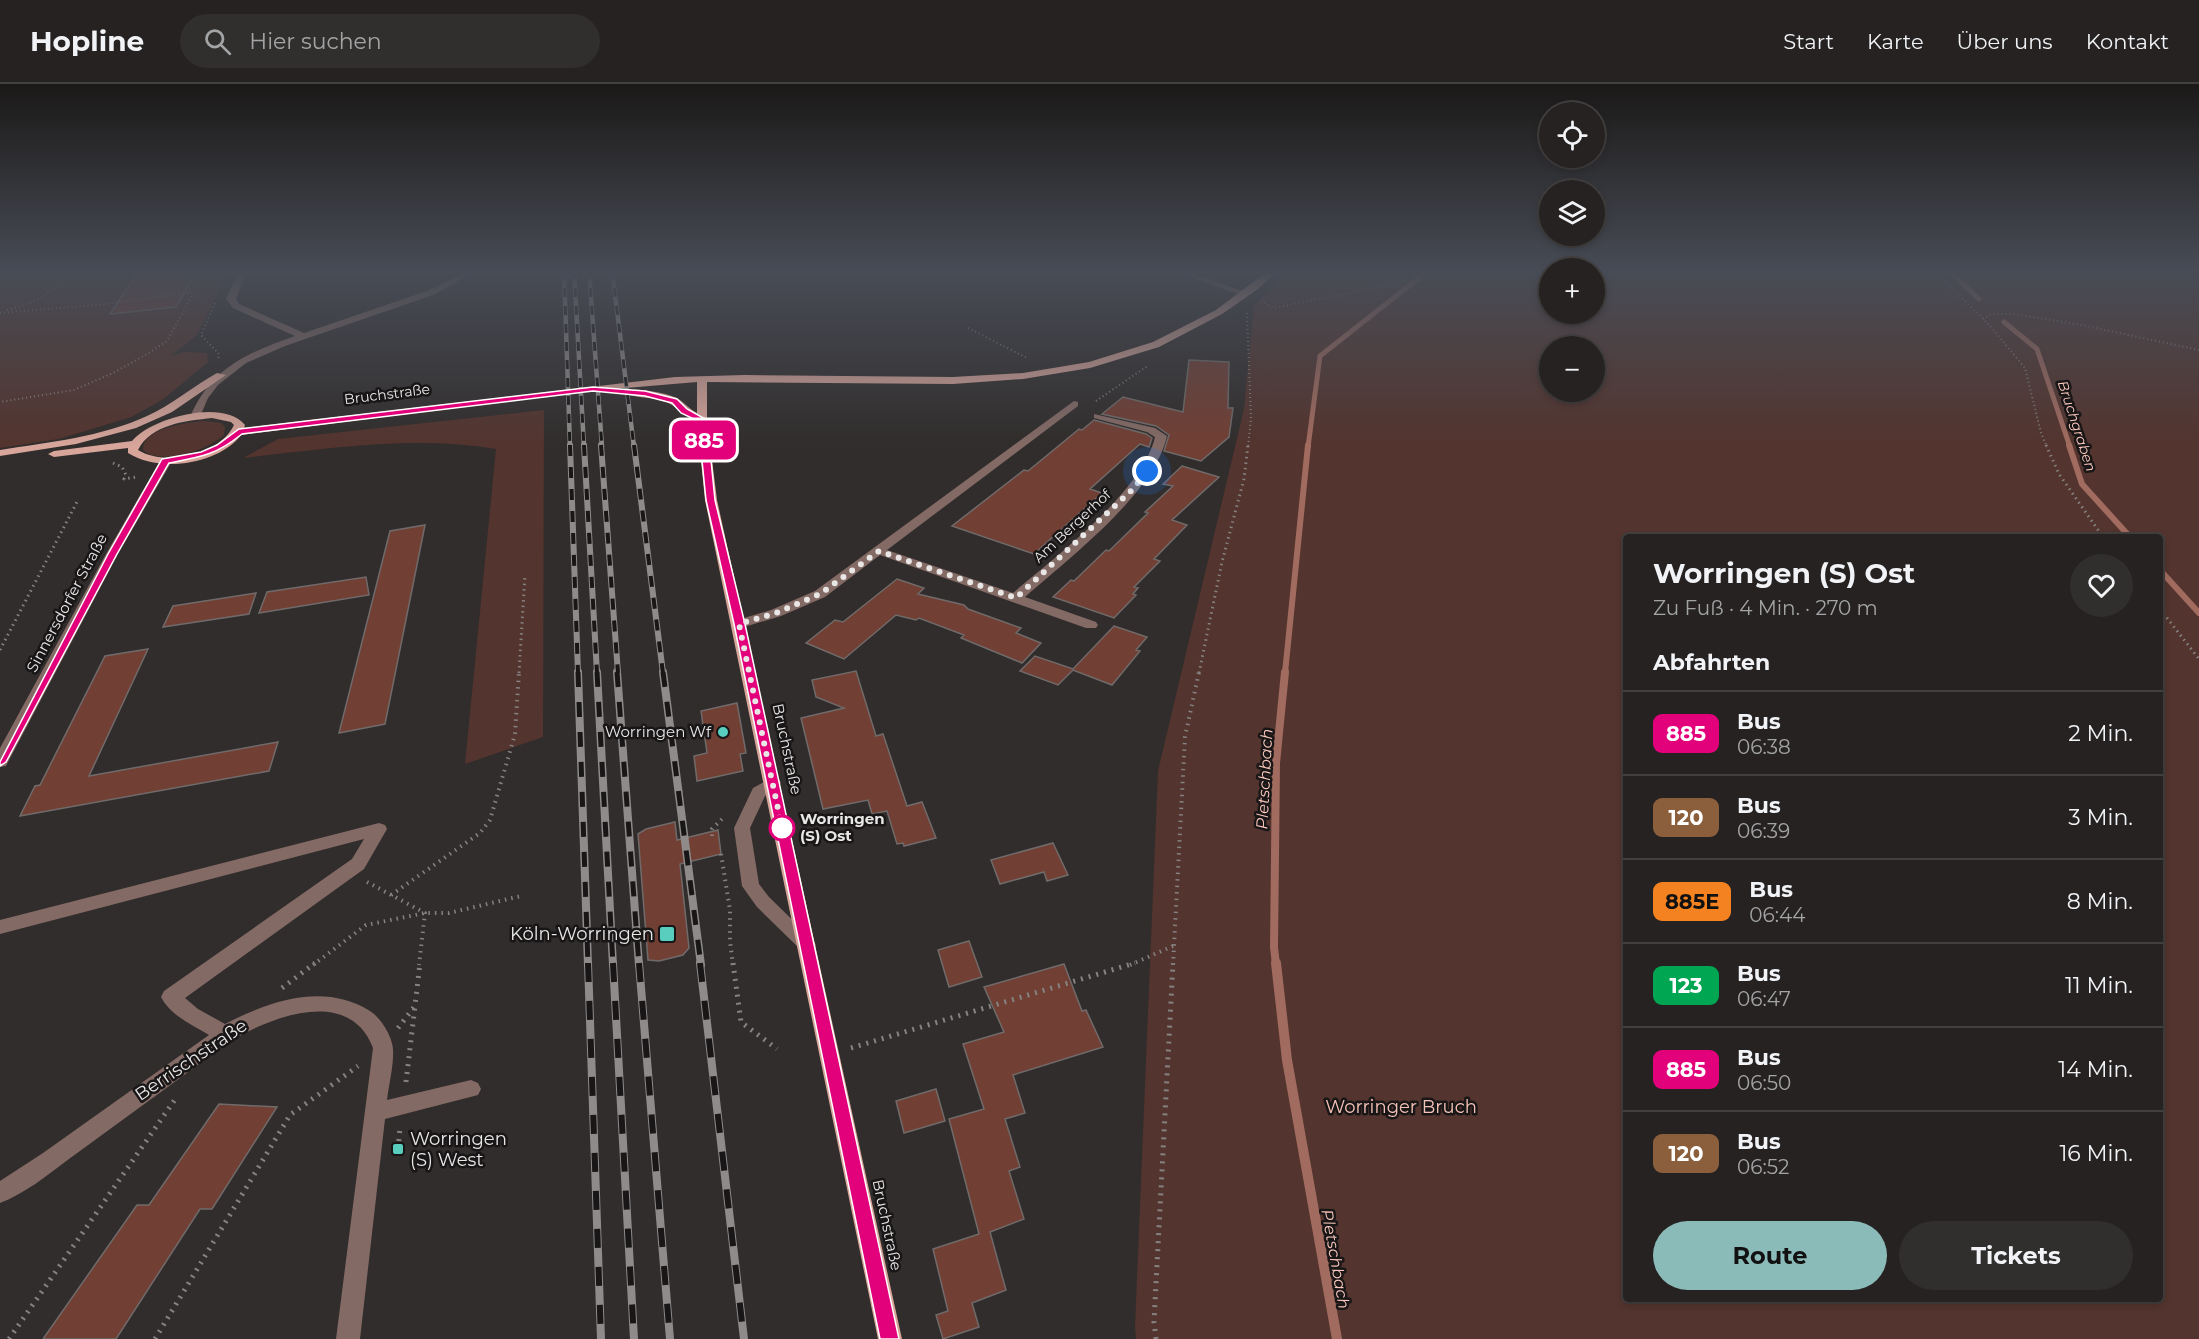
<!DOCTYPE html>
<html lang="de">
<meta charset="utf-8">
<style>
:root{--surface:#252221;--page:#312f2e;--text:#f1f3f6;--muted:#a3a4a5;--line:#423f3f;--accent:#8bbbb9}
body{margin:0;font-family:Montserrat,sans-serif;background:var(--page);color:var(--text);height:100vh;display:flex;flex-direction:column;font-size:22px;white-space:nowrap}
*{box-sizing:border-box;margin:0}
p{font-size:20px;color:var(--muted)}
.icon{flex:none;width:33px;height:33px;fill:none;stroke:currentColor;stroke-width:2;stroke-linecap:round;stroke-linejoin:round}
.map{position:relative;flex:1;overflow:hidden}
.drawer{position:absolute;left:1623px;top:450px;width:540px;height:768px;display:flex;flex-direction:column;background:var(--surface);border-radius:6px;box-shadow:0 3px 9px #0003,0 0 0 2px var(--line)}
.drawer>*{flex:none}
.badge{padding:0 12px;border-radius:9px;font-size:21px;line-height:39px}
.fabs{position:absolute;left:1539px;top:18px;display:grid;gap:12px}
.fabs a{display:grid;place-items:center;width:66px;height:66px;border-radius:50%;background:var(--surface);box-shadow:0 3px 9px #0003,0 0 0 2px var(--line);font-size:30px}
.you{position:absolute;width:30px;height:30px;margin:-15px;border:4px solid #fff;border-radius:50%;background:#1a73e8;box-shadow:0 0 0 9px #1a73e833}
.map>.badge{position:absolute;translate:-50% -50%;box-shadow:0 0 0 3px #fff}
h2{padding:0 30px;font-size:22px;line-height:54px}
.round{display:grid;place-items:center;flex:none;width:63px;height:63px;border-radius:32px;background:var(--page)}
.overview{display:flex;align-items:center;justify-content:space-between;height:102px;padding:0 30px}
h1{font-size:28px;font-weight:700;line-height:45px}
.primary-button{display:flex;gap:12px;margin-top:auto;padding:12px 30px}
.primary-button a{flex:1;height:69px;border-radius:36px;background:var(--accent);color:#111;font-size:24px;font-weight:700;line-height:69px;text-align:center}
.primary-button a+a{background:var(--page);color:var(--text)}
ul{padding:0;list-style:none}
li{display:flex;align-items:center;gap:18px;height:84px;padding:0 30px;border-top:2px solid var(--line)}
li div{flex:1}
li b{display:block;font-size:22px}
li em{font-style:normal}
li .badge{min-width:66px;font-weight:700;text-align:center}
header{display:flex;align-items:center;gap:36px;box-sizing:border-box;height:84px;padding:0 30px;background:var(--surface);border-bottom:2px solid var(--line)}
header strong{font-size:28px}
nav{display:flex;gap:33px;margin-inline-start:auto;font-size:21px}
.search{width:420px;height:54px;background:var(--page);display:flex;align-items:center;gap:15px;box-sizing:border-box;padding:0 21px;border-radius:33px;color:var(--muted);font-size:22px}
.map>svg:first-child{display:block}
.green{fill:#53342e;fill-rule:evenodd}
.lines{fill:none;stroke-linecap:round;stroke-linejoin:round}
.stream-far3{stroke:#a16b5f;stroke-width:5}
.stream-far2{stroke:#a16b5f;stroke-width:6}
.stream-far1{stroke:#a16b5f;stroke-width:8}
.stream{stroke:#a16b5f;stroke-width:10}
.building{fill:#713f34;stroke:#706b6a;stroke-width:1.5}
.path-far3{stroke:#858281;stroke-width:2;stroke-dasharray:1 3;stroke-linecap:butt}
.path-far2{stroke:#858281;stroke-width:3;stroke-dasharray:1.5 4;stroke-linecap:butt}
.path-far1{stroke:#858281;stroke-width:4;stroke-dasharray:1.5 5;stroke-linecap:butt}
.path{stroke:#858281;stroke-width:5;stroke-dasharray:2 6;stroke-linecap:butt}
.minor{fill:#836a65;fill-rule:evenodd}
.major{fill:#d7a59a;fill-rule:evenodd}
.rail-far3-casing{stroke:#8e8b8a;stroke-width:4.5}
.rail-far2-casing{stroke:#8e8b8a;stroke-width:6}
.rail-far1-casing{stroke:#8e8b8a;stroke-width:8}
.rail-casing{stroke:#8e8b8a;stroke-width:8}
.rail-far3{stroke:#181616;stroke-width:3;stroke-dasharray:9;stroke-linecap:butt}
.rail-far2{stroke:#181616;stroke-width:4;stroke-dasharray:11;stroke-linecap:butt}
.rail-far1{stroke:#181616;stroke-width:5;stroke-dasharray:15;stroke-linecap:butt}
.rail{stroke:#181616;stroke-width:6;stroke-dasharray:19;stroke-linecap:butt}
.line{fill:#e3007b;stroke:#fff;stroke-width:1.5}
.walk{stroke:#e9e6e6;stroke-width:6;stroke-dasharray:0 10.8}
.poi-dot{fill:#59cebe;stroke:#181616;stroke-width:2}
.stop-dot{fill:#fff;stroke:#e3007b;stroke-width:3}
.labels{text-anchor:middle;stroke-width:5;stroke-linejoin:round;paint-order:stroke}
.far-street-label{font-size:14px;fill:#e9e6e6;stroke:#181616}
.far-water-label{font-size:14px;font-style:italic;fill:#fcc8bd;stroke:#181616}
.street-label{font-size:15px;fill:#e9e6e6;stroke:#181616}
.poi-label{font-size:15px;fill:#e9e6e6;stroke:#181616;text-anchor:end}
.stop-label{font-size:15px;font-weight:bold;fill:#e9e6e6;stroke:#181616;text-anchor:start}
.water-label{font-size:16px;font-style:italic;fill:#fcc8bd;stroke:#181616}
.near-poi-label{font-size:18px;fill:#e9e6e6;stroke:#181616;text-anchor:end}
.near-street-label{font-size:18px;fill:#e9e6e6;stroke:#181616}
.near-park-label{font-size:18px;fill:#f7c3b8;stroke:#181616}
</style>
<header>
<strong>Hopline</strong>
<div class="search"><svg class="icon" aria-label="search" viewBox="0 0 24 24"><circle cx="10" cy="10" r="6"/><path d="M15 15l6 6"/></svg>Hier suchen</div>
<nav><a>Start</a><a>Karte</a><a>Über uns</a><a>Kontakt</a></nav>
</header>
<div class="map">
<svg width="2199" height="1255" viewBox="0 0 2199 1255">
<rect width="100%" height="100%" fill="#312d2c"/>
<path class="green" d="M0,186H229L197,251L171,272L184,268L207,269L208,278L162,316L131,333L59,355L0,364Z
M1290,186H1549L1550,230H1594L1595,186H2199V1255H1136L1135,1243L1158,687L1244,325L1254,222ZM1550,262H1594V308H1550ZM1626,453H2160V1215H1626Z
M544,326L543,653L465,680L496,365C413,351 326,365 243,374L278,355Z
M205,337L221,339L225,343L224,351C208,366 161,382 143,366C142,344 189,338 205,337Z"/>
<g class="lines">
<path class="stream-far3" d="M1948,186L1979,215
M2004,238L2037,265L2070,363
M1308,363L1320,272L1429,186"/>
<path class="stream-far2" d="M2069,361L2082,400L2130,453
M2160,486L2199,529
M1285,589L1308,361"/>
<path class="stream-far1" d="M1276,881L1274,863L1276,679L1285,588"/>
<path class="stream" d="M1276,879L1287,976L1337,1255"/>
</g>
<path class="building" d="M139,186H195L190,195L193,194L176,223L110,230Z
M1189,276L1229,278L1228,324H1233L1229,353L1201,377L1164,367L1169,351L1156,342L1102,330L1123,313L1183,328Z
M1094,336L1146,350L1152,354L1149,363L1140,360L1090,405L1102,409L1034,470L952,442L1024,386L1028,387L1079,345L1082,346Z
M1182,382L1219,393L1172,436L1187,441L1154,475L1160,477L1134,503L1138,504L1133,510L1136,511L1114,534L1053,513L1071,496L1074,497L1106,466L1109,467L1148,429L1145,428L1173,402L1163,400Z
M425,441L385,640L339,649L390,447Z
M366,493L369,511L259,529L267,508Z
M897,495L924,504L918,510L964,521L968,525L1021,544L1016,549L1041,559L1022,579L961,554L964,551L919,534L916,536L896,531L844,575L806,559L835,536L843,538Z
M256,509L249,530L163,543L173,522Z
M1114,542L1147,553L1136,566L1140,567L1112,601L1073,586L1058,601L1020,587L1035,572L1073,585Z
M148,565L89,692L278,658L269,687L20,732L35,702L40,701L105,572Z
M856,587L876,652L883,650L907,722L922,718L936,754L904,762L903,759L897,760L887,727L872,730L868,716L823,725L801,634L844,624L816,613L812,596Z
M737,619L746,669L740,670L743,687L697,697L694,672L707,669L701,627Z
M675,738L677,756L718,746L721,770L680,780L689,864L683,871L659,877L648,876L638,750L646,745Z
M1053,759L1068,791L1047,797L1044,788L1000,800L991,776Z
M969,857L982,893L949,903L938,866Z
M1064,880L1082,927L1086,926L1103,963L1013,991L1025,1029L1005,1035L1020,1083L1009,1087L1024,1135L990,1148L1006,1206L972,1219L979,1243L943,1255L936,1231L948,1227L933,1165L979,1150L949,1035L984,1025L963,960L1004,948L984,903Z
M936,1005L945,1037L904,1049L896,1017Z
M219,1020L277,1023L212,1125H200L116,1255H43L137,1121H149Z"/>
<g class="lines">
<path class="path-far3" d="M996,186H1004
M1934,186L1991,243L2025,284L2041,349L2047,363
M188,209L199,191L224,188
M1261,217L1274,224L1464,186
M215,219L201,251L219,270L218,276
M7,226C34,219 54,212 67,186
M0,229L106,220L194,208L167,257L149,269L113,289L74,306L0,318
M1247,229L1251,334L1248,363
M1983,235L1991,230H2014L2082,241L2199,266
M968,244L1027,274
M1096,317L1149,281"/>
<path class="path-far2" d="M2046,361L2059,390L2103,453
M113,379L122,383L126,391L124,395L136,393
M2160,525L2199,575
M0,566L78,416
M519,589L525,491
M1199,589L1222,478L1244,395L1248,361"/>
<path class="path-far1" d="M712,752V745L722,735
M721,770L730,826V857L733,881
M367,798L425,829L419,881
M391,811L480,749L490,736L515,650L519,588
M313,881L366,841L425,829H449L521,812
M1130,881L1173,862
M1173,881L1185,653L1199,588"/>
<path class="path" d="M733,879L741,938L777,965
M282,904L315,879
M398,944L415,922L420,879
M851,964L1135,879
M406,998L415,922
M398,1065L400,1044
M9,1255L176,1014
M155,1255L290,1031L358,982
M1156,1255L1154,1238L1173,879"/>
<path class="minor" d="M239,186H247L236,215L239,220L304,249L427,207L469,186H479L433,211L285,262L246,279L218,301L208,314L199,335H191L190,333C211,284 247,269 295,252L233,224L226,215Z
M1171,186H1183L1251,210L1243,212Z
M1074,317L1078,318V322L887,466L1013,509C1056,472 1142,408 1155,353L1147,348L1094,334V330L1155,344L1167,352C1154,410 1069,474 1025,513L1096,538L1098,541L1096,544H1086L880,471L825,513L781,532L744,543L739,544L732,540L734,537L771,526L815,507Z
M166,374L172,377L118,470L8,678L6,682L0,683V664L106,470L160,377Z
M773,693L779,695L781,699L765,712L750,744L759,800L769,813L813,856L816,861L813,866L807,868L801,866L757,823L742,802L734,744L753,704Z
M379,739L385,741L387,745L364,785L185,914L198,925L225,940C269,917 324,898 370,927C381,934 392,952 393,965C394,981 389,1000 387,1016L471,996L478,999L481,1005L478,1011L385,1035L360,1255H336L373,964C352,909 289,927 247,948C223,960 202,978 180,994C143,1021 106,1048 69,1075C48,1091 24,1110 0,1119V1097L43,1069L209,951C192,941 170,931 161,913L164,907L352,775L364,755L0,850V836Z"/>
<path class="major" d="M1269,186H1278L1258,205L1222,230L1159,263L1090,284L1023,295L953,300L707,298V336L717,416L902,1255H878L705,416L697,338C682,330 672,317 656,315C646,313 632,314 624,308C632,302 667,309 677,314C684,318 689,325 697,329V298L590,307L241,351C218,381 159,389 128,369V364L54,373L48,370L54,367L132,357C151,334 223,314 245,341L244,344L675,293L744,291L953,293L1023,289L1089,278L1153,258L1216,226ZM212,334L231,338L234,341C220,371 165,383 138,366C151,340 186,337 212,334Z
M217,289L226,291L172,328L136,344L76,360L0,372V366C50,358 101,353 147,332C172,321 193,302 217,289Z"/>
<g class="rail-far3-casing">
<path id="rail-far3" d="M564,186L570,363
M574,186L584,363
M589,186L602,363
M612,186L634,363"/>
</g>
<g class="rail-far2-casing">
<path id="rail-far2" d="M570,361L578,589
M584,361L597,589
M601,361L618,589
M634,361L663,589"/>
</g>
<g class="rail-far1-casing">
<path id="rail-far1" d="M578,588L588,881
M597,588L613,881
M617,588L639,881
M663,588L701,881"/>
</g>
<g class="rail-casing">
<path id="rail" d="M588,879L601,1255
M613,879L634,1255
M639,879L670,1255
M700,879L744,1255"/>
</g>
<use href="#rail-far3" class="rail-far3"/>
<use href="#rail-far2" class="rail-far2"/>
<use href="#rail-far1" class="rail-far1"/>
<use href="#rail" class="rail"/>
</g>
<linearGradient id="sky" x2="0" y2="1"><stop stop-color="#1b1918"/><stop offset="0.52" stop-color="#484c56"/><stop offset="1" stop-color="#484c56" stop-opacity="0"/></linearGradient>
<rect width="2199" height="361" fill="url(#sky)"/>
<path class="line" d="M593,303L645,307L677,315L687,325L707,336L715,416L745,540L899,1255H880L734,540L706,416L698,337L681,329L672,319L645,312L593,307L242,350C216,371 201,373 169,379L117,470L6,678L0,682V678L108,470L162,375L201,368L217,361L239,345Z"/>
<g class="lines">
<path class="walk" d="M782,744L739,540L776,529L820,510L879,467L1016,514L1133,405L1147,387"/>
</g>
<g class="poi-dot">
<circle cx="723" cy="648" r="6"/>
<rect x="659" y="842" width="16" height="16" rx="3"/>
<rect x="392" y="1059" width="12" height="12" rx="3"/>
</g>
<circle class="stop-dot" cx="782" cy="744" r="12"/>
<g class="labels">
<g class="far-street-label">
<text transform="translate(387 310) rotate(-7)" y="5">Bruchstraße</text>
<text transform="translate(1072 442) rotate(-43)" y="5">Am Bergerhof</text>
</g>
<g class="far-water-label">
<text transform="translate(2077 342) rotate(72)" y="5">Bruchgraben</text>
</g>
<g class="street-label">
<text transform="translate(67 519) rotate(-62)" y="5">Sinnersdorfer Straße</text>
<text transform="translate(787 665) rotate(78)" y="5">Bruchstraße</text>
<text transform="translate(887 1141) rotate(78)" y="5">Bruchstraße</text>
</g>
<g class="poi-label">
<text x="711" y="653">Worringen Wf</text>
</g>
<g class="stop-label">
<text x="800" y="740">Worringen<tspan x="800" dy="17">(S) Ost</tspan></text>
</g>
<g class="water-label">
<text transform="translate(1264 695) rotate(-87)" y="6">Pletschbach</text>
<text transform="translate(1336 1175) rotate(80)" y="6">Pletschbach</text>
</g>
<g class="near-poi-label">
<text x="654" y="856">Köln-Worringen</text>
<text x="410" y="1061" text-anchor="start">Worringen<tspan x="410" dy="21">(S) West</tspan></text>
</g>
<g class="near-street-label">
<text transform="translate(191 976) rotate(-34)" y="6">Berrischstraße</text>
</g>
<g class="near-park-label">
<text x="1401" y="1029">Worringer Bruch</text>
</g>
</g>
</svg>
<div class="fabs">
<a><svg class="icon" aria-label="locate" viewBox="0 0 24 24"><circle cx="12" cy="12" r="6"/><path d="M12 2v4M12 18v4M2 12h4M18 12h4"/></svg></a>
<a><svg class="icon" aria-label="layers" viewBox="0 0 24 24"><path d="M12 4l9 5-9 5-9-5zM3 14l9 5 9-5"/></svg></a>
<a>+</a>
<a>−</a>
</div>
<div class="you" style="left:1147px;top:387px"></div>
<b class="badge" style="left:704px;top:356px;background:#e3007b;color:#fff">885</b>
<section class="drawer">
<div class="overview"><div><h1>Worringen (S) Ost</h1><p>Zu Fuß · 4 Min. · 270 m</p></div><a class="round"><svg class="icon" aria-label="heart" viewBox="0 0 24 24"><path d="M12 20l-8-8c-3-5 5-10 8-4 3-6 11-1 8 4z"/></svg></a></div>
<h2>Abfahrten</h2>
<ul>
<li><span class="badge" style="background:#e3007b;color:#fff">885</span><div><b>Bus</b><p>06:38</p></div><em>2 Min.</em></li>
<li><span class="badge" style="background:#8b5e3c;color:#fff">120</span><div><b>Bus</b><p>06:39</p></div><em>3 Min.</em></li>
<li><span class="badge" style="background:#f58220;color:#111">885E</span><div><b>Bus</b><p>06:44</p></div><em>8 Min.</em></li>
<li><span class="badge" style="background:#00a651;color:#fff">123</span><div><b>Bus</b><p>06:47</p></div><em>11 Min.</em></li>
<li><span class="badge" style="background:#e3007b;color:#fff">885</span><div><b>Bus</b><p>06:50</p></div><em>14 Min.</em></li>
<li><span class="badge" style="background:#8b5e3c;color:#fff">120</span><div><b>Bus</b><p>06:52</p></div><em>16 Min.</em></li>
</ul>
<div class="primary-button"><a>Route</a><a>Tickets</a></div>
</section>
</div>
